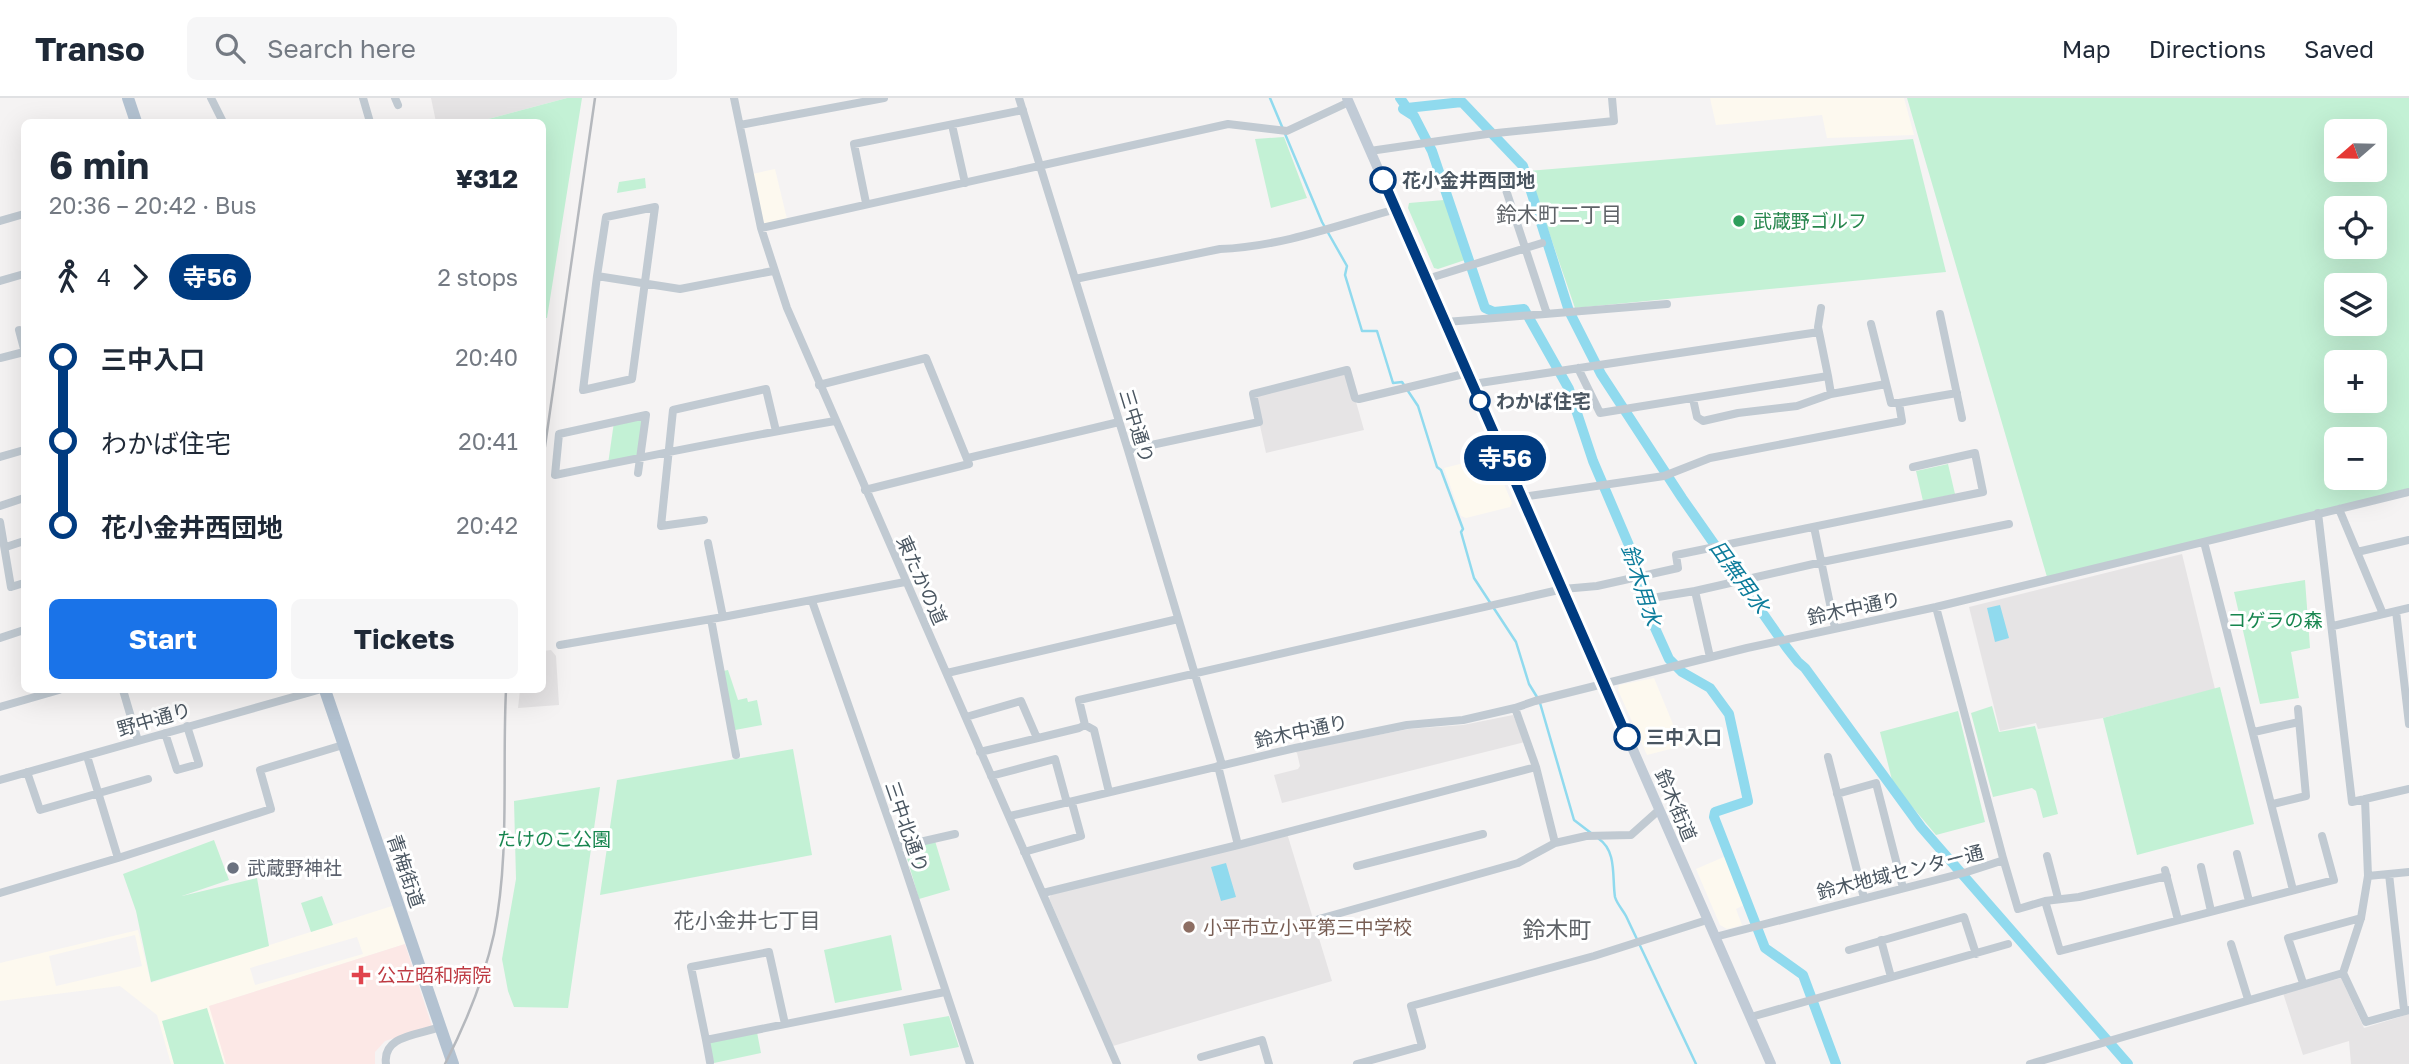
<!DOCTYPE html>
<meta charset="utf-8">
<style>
:root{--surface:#fff;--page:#f6f6f7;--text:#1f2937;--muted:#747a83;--line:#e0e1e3;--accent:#1a73e8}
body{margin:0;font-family:"Golos Text","Noto Sans JP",sans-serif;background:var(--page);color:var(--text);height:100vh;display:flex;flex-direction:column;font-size:26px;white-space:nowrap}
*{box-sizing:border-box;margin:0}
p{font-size:23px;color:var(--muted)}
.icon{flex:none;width:38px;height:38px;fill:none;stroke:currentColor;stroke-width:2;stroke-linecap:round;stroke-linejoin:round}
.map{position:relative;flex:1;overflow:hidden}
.sheet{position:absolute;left:21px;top:21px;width:525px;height:574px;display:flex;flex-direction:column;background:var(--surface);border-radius:10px;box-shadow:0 7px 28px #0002}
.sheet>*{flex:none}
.badge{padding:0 14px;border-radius:23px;font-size:24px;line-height:46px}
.needle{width:46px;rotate:250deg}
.controls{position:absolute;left:2324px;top:21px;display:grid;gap:14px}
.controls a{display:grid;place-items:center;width:63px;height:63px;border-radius:10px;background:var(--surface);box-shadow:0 7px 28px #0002;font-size:35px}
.map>.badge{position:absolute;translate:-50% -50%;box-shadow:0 0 0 4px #fff}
.legs{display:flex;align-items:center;gap:10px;height:77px;padding:0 28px;font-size:23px}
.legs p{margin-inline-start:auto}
.overview{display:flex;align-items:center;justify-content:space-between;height:119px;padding:0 28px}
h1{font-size:38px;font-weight:700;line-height:52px}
.action{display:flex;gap:14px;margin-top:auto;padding:14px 28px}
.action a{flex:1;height:80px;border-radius:10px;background:var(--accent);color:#fff;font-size:28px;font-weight:700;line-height:80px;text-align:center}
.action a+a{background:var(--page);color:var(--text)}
ul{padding:0 28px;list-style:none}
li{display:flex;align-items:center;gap:24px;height:84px;font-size:26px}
li i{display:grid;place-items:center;width:10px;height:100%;margin:0 9px;background:currentColor}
li i::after{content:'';width:18px;height:18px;margin:-9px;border:5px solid;border-radius:50%;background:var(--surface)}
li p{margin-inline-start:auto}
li:first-child i{background:linear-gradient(#0000 50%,currentColor 0)}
li:last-child i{background:linear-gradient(currentColor 50%,#0000 0)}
header{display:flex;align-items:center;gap:42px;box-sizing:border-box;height:98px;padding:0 35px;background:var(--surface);border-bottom:2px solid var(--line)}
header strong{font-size:33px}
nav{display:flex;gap:38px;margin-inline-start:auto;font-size:24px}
.search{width:490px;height:63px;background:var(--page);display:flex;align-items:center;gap:18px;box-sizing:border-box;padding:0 24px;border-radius:10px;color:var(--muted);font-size:26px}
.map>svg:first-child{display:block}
.commercial{fill:#fdf9ef;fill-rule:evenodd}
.education{fill:#e6e4e5}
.medical{fill:#fce8e6}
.green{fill:#c3f1d5;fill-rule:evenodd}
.water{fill:#90daee}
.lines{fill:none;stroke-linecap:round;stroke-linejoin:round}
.stream{stroke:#90daee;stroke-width:2.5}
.canal{stroke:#90daee;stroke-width:10}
.street{stroke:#c1cad2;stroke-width:8}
.secondary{stroke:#c1cbd6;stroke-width:10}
.primary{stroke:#b3c2d1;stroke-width:12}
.rail{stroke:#b5b8bd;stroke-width:2.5}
.line-1-casing{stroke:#fff;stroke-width:16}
.line-1{stroke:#003b80;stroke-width:10}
.stop-1-dot{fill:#fff;stroke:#003b80;stroke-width:3.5}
.leisure-dot{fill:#2e9e5b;stroke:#fff;stroke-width:2.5}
.worship-dot{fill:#6b7280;stroke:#fff;stroke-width:2.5}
.education-dot{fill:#8d6e63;stroke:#fff;stroke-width:2.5}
.health-dot{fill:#e0444e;stroke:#fff;stroke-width:2.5}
.labels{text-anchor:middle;stroke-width:6;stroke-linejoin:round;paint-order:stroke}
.stop-label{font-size:19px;font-weight:bold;fill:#4a5661;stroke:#fff;text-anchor:start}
.leisure-label{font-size:19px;fill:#27864d;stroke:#fff;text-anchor:start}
.street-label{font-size:19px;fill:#4a5661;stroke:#fff}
.park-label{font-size:19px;fill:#17864f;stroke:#fff}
.worship-label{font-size:19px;fill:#5b616d;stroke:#fff;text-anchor:start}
.education-label{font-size:19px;fill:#785e54;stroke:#fff;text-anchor:start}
.health-label{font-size:19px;fill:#be3a42;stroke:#fff;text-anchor:start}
.neighbourhood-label{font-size:21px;fill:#5f6368;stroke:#fff}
.water-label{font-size:21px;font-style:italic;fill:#0c7c9b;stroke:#fff}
.quarter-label{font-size:23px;fill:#5f6368;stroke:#fff}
</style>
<header>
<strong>Transo</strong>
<div class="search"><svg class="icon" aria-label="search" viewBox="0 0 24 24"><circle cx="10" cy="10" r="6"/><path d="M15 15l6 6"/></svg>Search here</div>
<nav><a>Map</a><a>Directions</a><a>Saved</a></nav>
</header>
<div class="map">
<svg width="2409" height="966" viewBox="0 0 2409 966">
<rect width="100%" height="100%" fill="#f5f3f3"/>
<path class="commercial" d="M1710,0H1904L1914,37L1827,40L1822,17L1716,27Z
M775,71L787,121L766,126L762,123L752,76Z
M1492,358L1512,405L1510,409L1466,420L1461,418L1444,370Z
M1654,580L1682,648L1647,657L1618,592L1619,587Z
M1726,758L1746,806L1736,811L1742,827L1727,831L1720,827L1696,771Z
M392,808L405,846L210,908L226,966L162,923L174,966H171L157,917L120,888L0,903V865L138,832L151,885ZM135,837L142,868L56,888L49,858ZM357,839L363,856L255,887L250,870Z"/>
<path class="education" d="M431,0H567L477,24H436Z
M1347,272L1364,332L1266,355L1253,296Z
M2182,456L2215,591L2103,620L2038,631L2036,625L2000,633L1969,509Z
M551,552L556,558L559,607L518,610L520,592H542L543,553Z
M1513,617L1525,644L1282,705L1274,677L1298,671L1300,668L1297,655L1294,653L1409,631L1463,627Z
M1286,732L1332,883L1113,948L1049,800L1051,797Z
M2341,880L2364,930L2409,916V966H2351L2349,943L2303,957L2283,895Z"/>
<path class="medical" d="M405,846L432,928L385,943L375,954V966H226L209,908Z"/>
<path class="green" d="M567,0H582L547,220H543L542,24H477Z
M1907,0H2409V392L2047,479ZM2336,33H2375V72H2336ZM2336,110H2375V149H2336ZM2336,187H2375V226H2336ZM2336,264H2375V303H2336ZM2336,341H2375V380H2336Z
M1284,39L1307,100L1271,110L1255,41Z
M1913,41L1946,174L1575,210L1528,73Z
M645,80L646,90L617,95L619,84Z
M1444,102L1465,162L1438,171L1434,170L1408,110L1409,105Z
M646,317L640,361L608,366L614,324Z
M1948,366L1955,396L1923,403L1916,373Z
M2305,482L2310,550L2291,554L2299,600L2260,606L2234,494Z
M728,572L738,602L747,600L748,604L757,602L762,627L735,632L723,573Z
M2220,589L2254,726L2137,757L2103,620Z
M1992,608L1999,634L2035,628L2058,716L2043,720L2036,693L2032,690L1993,699L1971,615Z
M1958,613L1985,724L1936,737L1893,686L1880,634Z
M793,651L812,757L600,797L617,682Z
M600,689L568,910L514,909L508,893L502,861L516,781L514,703Z
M214,742L229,782L182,798L257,780L269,848L151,884L136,813L123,776Z
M935,743L950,792L919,801L904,750Z
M322,798L333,827L311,834L301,805Z
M891,837L902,892L835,905L824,852Z
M207,910L224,966H174L162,923Z
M949,918L959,949L910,958L903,926Z
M756,929L761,955L714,965L708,939Z"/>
<path class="water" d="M2000,507L2009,540L1995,544L1987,510Z
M1226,765L1236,799L1221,803L1211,769Z"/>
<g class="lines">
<path class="stream" d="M1270,0L1322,124L1347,168L1345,177L1362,233H1377L1393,285L1402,284L1418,308L1437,369L1441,372L1463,431L1461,434L1474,480L1516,544L1529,586L1537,599
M1540,605L1574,722L1591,735
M1599,741C1617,753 1612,780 1615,799C1617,806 1623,812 1626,818L1696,966"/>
<path class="canal" d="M1400,0L1407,10L1462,4L1523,68L1569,213L1601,276L1682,400L1787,550L1798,564L1805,570L1921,729L2128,966
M1403,11L1414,18L1432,53L1485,210L1494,214L1524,211L1569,291L1593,363L1631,452L1641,499L1669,561L1682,574L1710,590L1729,616L1748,703L1715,714L1714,719L1765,850L1803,877L1836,966"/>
<path class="street" d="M211,0L223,24
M363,0L370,24
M395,0L398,7
M734,0L761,130L787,210L1117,966
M1019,0L1128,352L1222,667
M740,27L884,0
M952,27L965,85
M1370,53L1487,36L1614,23L1612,0
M1506,92L1547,216
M866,105L854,46L1023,12
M655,109L632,281L583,292L597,178L606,119Z
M0,123L24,116
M761,130L1228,26L1287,33L1349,4
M597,178L680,191L773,173
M1075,181L1220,151C1279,149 1339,127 1396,111
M1427,181L1542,145
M0,183L24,176
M1940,216L1962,320
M1446,224L1667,206
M19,232L24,251
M0,260L24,254
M1578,270L1600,315L1828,278L1818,229L1821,210
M1828,278L1831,296L1886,286
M1473,286L1819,234
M819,287L926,260L928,265L969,366L865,392
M1693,301L1697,319L1703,323L1738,315L1797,308L1831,296
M1899,305L1957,295
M1128,352L1259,324L1253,296L1347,272L1355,300L1359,301L1468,275
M0,359L24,352
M968,360L1119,324
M638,375L646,317L559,336L555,377C648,358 741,339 835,323
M1522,399L1664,378L1710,360L1902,323L1899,305H1891L1871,226
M0,408L24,400
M2339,411L2383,516
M2318,415L2352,704L2409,691
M704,422L661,428L673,312L766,291L776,333
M0,424L11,489L24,485
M1814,429L1835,530
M2204,444L2293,792
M708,445L723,519
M6,449L24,443
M2357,454L2409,442
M1695,493L1822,464L2009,426
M1658,499L1695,493L1710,559
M812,503L899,752L970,966
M2396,513L2409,626
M711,521L736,657
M2333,528L2409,510
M0,540L24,532
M560,547L723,519L905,484
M947,575L1178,521
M123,592L138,643
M0,609L59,592
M1515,610L1536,669L1555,745
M966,619L1021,603L1037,640
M1085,627L1094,632L1109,694
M2254,634L2299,624
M165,635L177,672L199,666L187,628
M980,654L1079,630L1085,627L1079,602L1563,491L1597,488L1678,470L1676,457L1983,394L1975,355L1913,369
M87,658L118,760
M1828,659L1864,800
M1218,668L1238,747
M27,674L40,712L148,681
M991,678L1055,661L1067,705
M0,682L318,592
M1837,696L1876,685L1903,790
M2365,701L2368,778L2361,820L2343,875L2366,924L2409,912
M2273,706L2306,698L2298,611
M1010,718L1295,650L1407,627L1463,622L1515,610L1535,603L1747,550L1936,509L2409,394
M898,749L955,736
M1024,754L1081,738L1072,705
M2237,756L2249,803
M2047,758L2058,800
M2003,760L2018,811L2045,803L2079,799L2167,778
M1357,768L1483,736
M2201,769L2211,813
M2165,772L2178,822
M2389,776L2404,912
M2368,778L2409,774
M0,795L118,760L271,711L260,672L343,647
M1043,795L1238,747L1536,669
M2045,803L2060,853L2334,782L2322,738
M1319,821L1518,765L1555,745L1586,738L1631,737L1659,712
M1715,839L1967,774L2001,763L2003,760L1936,509
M1881,842L1891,879
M2231,846L2248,901
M1849,852L1964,819L1976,856
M2303,885L2288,840L2361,820
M1751,919L2008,846
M785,926L769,854L691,869L706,942L945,894
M706,942L710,964
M1201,959L1262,942L1269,966
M386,966C382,937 419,937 440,929
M1357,966L1422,948L1411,908L1594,858L1707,822
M2030,966L2343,875"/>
<path class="secondary" d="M1347,0L1771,966"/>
<path class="primary" d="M128,0L136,24
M325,592L453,966"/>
<path class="rail" d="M542,369L595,0
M445,966C466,925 484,881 494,836C510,757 502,672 506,592"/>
</g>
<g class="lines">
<g class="line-1-casing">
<path id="line-1" d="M1383,82L1627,639"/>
</g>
<use href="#line-1" class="line-1"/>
</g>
<g class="stop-1-dot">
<circle cx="1383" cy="82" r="12"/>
<circle cx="1480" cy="303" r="9"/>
<circle cx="1627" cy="639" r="12"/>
</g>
<circle class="leisure-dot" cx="1739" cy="123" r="7"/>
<circle class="worship-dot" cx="233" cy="770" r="7"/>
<circle class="education-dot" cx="1189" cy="829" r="7"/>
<path class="health-dot" d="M357.5 866.5h7v7h7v7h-7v7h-7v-7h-7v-7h7z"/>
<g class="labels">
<g class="stop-label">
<text x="1402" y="89">花小金井西団地</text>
<text x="1496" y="310">わかば住宅</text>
<text x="1646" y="646">三中入口</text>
</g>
<g class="leisure-label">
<text x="1753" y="130">武蔵野ゴルフ</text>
</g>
<g class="street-label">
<text transform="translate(1137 328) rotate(73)" y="7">三中通り</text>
<text transform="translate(922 482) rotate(66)" y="7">東たかの道</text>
<text transform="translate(1854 510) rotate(-12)" y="7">鈴木中通り</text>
<text transform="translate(154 621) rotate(-16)" y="7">野中通り</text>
<text transform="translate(1301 633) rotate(-12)" y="7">鈴木中通り</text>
<text transform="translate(1676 707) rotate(67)" y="7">鈴木街道</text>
<text transform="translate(907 729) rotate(71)" y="7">三中北通り</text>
<text transform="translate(406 773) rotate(71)" y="7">青梅街道</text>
<text transform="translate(1900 774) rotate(-14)" y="7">鈴木地域センター通</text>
</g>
<g class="park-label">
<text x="2275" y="529">コゲラの森</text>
<text x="554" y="748">たけのこ公園</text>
</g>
<g class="worship-label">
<text x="247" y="777">武蔵野神社</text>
</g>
<g class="education-label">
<text x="1203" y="836">小平市立小平第三中学校</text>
</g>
<g class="health-label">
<text x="377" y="884">公立昭和病院</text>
</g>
<g class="neighbourhood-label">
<text x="1559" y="124">鈴木町二丁目</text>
<text x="747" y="830">花小金井七丁目</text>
</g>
<g class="water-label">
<text transform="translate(1739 479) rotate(54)" y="7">田無用水</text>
<text transform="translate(1641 487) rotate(72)" y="7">鈴木用水</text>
</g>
<g class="quarter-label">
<text x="1557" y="840">鈴木町</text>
</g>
</g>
</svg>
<div class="controls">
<a><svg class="needle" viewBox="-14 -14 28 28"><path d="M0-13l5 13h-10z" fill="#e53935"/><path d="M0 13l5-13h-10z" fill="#747a83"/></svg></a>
<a><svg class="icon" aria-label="locate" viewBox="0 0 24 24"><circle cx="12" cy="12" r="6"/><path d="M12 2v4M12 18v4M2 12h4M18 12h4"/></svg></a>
<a><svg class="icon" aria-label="layers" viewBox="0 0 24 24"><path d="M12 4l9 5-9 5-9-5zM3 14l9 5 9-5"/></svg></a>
<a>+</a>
<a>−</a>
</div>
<b class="badge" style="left:1505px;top:360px;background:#003b80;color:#fff">寺56</b>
<section class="sheet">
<div class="overview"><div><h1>6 min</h1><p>20:36 – 20:42 · Bus</p></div><b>¥312</b></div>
<div class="legs"><svg class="icon" aria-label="walk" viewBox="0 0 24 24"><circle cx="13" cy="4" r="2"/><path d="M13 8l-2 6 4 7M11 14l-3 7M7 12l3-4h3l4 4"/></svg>4<svg class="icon" aria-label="forward" viewBox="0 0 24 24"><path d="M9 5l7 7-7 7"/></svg><b class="badge" style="background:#003b80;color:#fff">寺56</b><p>2 stops</p></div>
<ul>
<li><i style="color:#003b80"></i><b>三中入口</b><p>20:40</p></li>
<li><i style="color:#003b80"></i><span>わかば住宅</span><p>20:41</p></li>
<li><i style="color:#003b80"></i><b>花小金井西団地</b><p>20:42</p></li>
</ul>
<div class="action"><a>Start</a><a>Tickets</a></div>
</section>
</div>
